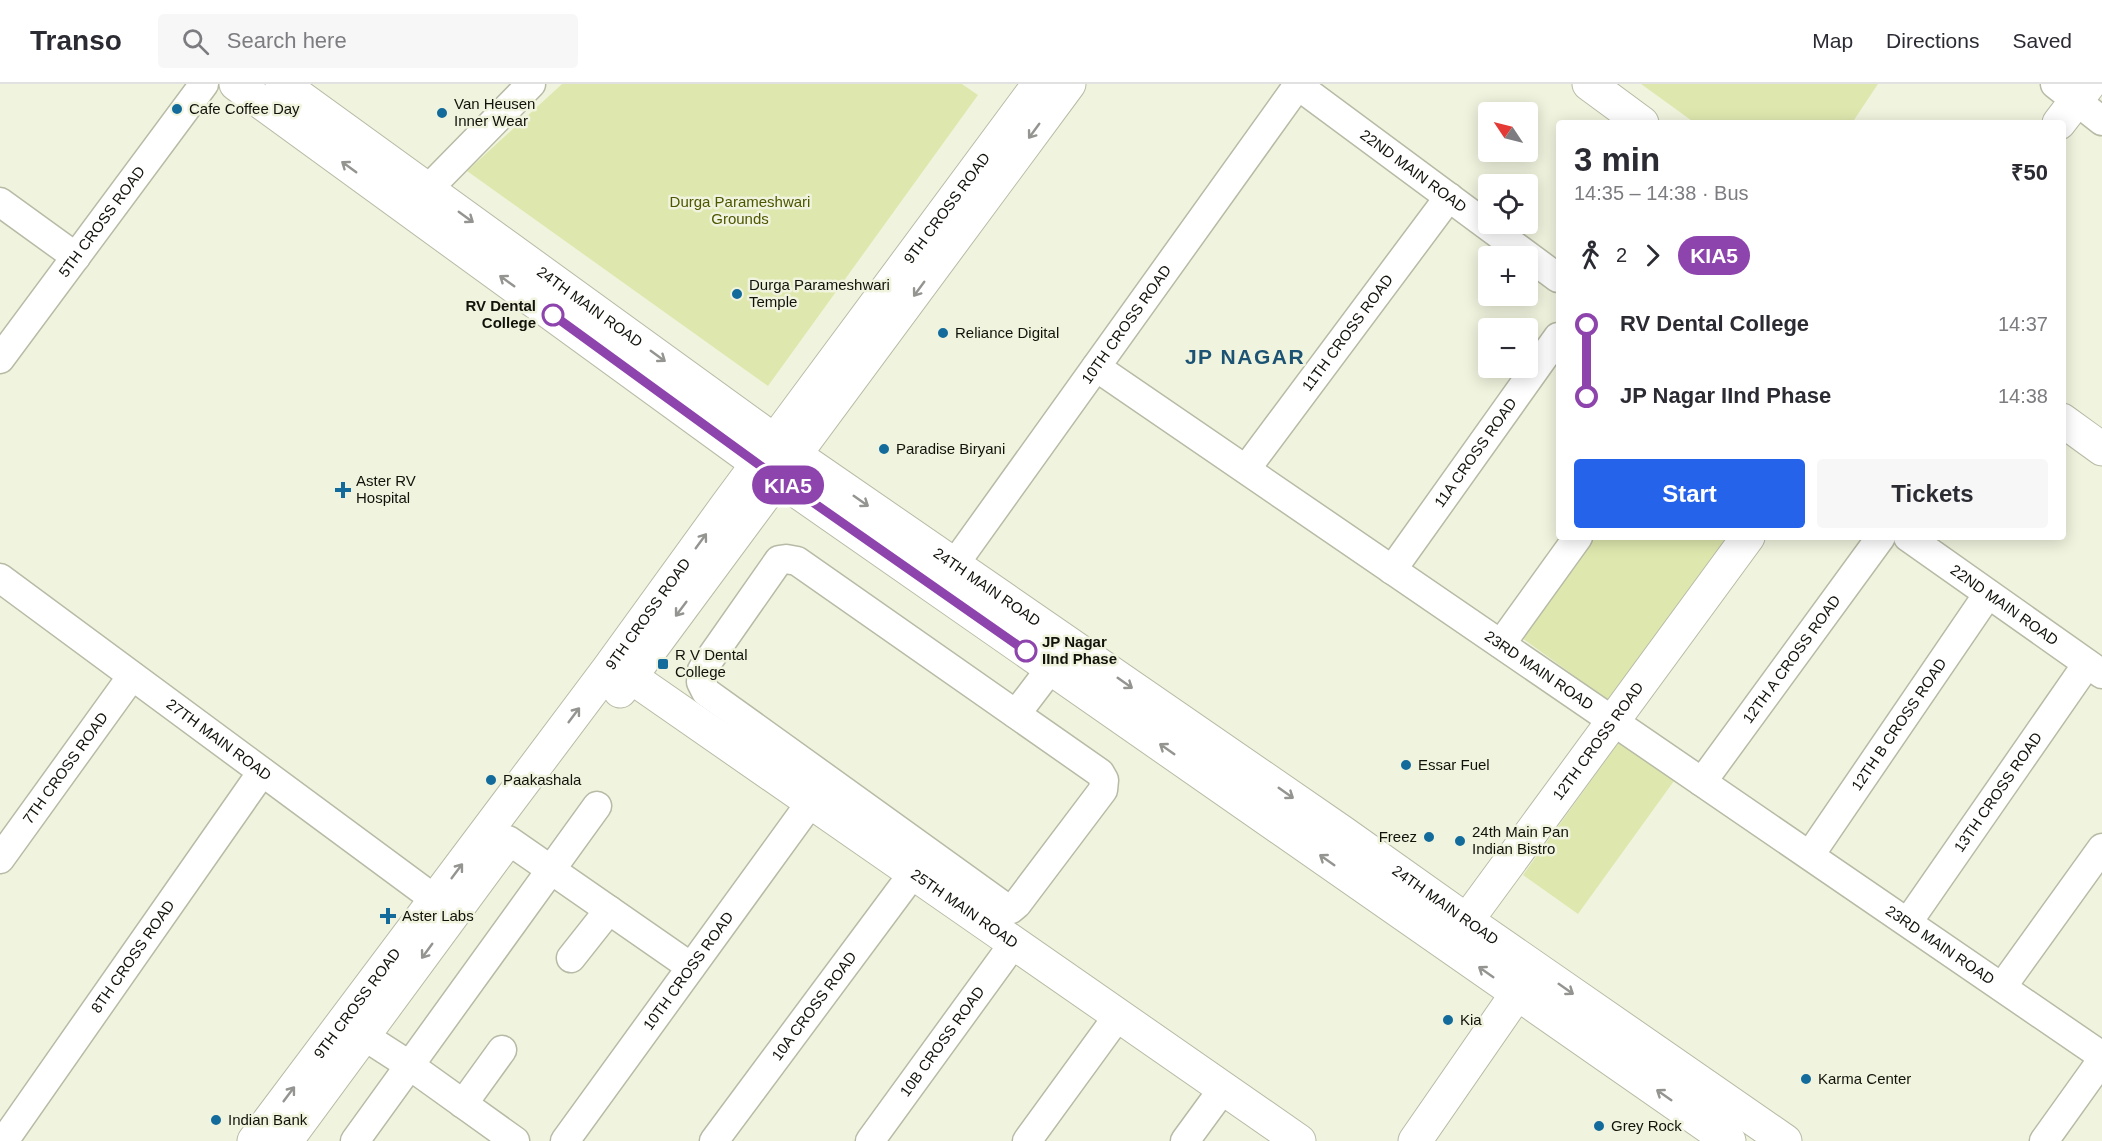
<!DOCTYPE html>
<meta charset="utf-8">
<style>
:root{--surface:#fff;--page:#f7f7f7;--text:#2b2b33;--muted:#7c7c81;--line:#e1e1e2;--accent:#2563eb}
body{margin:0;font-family:Arial,sans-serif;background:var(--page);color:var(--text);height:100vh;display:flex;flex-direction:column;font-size:22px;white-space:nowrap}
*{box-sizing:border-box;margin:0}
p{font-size:20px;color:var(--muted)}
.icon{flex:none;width:33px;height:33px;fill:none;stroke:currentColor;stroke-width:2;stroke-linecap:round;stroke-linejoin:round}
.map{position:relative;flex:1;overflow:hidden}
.panel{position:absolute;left:1556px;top:36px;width:510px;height:420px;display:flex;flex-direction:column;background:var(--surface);border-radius:6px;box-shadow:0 3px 15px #0003}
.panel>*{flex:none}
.badge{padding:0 12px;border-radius:20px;font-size:21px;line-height:39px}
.needle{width:39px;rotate:305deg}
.tools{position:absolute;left:1478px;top:18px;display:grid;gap:12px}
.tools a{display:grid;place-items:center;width:60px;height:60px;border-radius:6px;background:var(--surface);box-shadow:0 3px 15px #0003;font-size:30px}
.map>.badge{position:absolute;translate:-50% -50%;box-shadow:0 0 0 3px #fff}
.legs{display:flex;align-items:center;gap:9px;height:66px;padding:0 18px;font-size:20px}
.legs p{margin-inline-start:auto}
.head{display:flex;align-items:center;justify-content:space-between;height:102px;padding:0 18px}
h1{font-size:33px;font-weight:800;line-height:45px}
.cta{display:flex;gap:12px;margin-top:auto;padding:12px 18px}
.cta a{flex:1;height:69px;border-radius:6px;background:var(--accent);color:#fff;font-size:24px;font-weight:800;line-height:69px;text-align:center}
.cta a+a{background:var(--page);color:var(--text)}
ul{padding:0 18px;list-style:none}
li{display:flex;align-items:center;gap:21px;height:72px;font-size:22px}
li i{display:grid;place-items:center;width:9px;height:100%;margin:0 8px;background:currentColor}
li i::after{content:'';width:15px;height:15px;margin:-8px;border:4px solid;border-radius:50%;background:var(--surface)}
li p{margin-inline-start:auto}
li:first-child i{background:linear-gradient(#0000 50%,currentColor 0)}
li:last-child i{background:linear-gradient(currentColor 50%,#0000 0)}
header{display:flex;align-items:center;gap:36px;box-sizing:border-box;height:84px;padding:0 30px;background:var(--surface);border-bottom:2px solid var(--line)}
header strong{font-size:28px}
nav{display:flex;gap:33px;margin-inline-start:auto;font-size:21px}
.search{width:420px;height:54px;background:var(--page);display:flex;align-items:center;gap:15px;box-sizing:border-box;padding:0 21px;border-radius:6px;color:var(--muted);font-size:22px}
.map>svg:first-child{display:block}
.green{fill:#dee8ae}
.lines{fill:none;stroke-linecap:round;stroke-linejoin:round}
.minor-casing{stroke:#b7bba6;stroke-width:31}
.tertiary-casing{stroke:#b7bba6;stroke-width:35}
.secondary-casing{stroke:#b7bba6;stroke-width:35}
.minor{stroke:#fff;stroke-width:28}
.tertiary{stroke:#fff;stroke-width:33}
.secondary{stroke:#fff;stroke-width:33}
.oneway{stroke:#949591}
.line-1-casing{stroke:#fff;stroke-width:14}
.line-1{stroke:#8e44ad;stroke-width:9}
.poi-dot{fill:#136b9b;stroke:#f0f4de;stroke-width:2}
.stop-1-dot{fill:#fff;stroke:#8e44ad;stroke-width:3}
.labels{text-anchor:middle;stroke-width:5;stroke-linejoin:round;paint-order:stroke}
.poi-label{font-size:15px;fill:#11130b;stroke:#f0f4de;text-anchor:start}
.street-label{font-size:15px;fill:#11130b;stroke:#f0f4de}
.park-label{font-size:15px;fill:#4e5600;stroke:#f0f4de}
.stop-label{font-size:15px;font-weight:bold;fill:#11130b;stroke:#f0f4de;text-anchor:end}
.district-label{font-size:21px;font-weight:bold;letter-spacing:1.5px;fill:#1c5375;stroke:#f0f4de}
</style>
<header>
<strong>Transo</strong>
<div class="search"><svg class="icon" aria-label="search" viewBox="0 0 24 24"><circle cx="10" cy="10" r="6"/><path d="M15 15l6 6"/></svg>Search here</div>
<nav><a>Map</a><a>Directions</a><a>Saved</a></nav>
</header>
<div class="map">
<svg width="2102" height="1057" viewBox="0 0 2102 1057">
<rect width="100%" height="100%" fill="#f0f4de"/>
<path class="green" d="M562,0H962L978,11L768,302L467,87Z
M1641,0H1878L1852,39H1695Z
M1590,453H1732L1612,619L1519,552Z
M1619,658L1674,697L1578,830L1523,791Z"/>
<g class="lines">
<g class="minor-casing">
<g id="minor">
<path id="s1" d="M1296,0L1558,194"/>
<path d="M2055,0L2102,37"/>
<path d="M428,105L531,0"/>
<path d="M0,118L76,173"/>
<path id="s2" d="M0,275L204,0"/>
<path id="s3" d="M1096,283L2102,972"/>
<path id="s4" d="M1246,385L1449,113"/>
<path id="s5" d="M1908,453L2102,590"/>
<path d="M786,475L797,477L1100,689L1104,696L1103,706L1017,820L1011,825L1005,823L706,608L701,598L702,586L779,476Z"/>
<path id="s6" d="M954,481L1298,1"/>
<path id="s7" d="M1392,486L1558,253"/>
<path id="s8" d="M0,494L452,828"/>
<path d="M1501,560L1578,453"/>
<path d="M1016,630L1051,584"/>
<path id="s9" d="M1702,698L1881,453"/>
<path d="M508,756L691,883"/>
<path id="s10" d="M1810,771L1988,510"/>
<path id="s11" d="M0,775L132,592"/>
<path id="s12" d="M1908,838L2087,580"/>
<path d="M571,874L609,826"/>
<path d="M2002,903L2102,764"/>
<path d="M364,952L409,981L515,1057"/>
<path d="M463,1020L502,966"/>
<path id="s13" d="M4,1057L262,688"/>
<path d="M355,1057L597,722"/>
<path id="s14" d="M565,1057L811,718"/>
<path id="s15" d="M714,1057L914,788"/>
<path id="s16" d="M870,1057L1014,859"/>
<path d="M1027,1057L1118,932"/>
<path d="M1185,1057L1223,1005"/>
<path d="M2044,1057L2102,976"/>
</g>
</g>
<g class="tertiary-casing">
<g id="tertiary">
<path d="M1589,0L1642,39"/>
<path d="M2059,39L2089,0"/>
<path d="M2062,336L2102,365"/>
<path id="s17" d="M631,593L1299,1057"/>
<path id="s18" d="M1451,858L1748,453"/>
<path d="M1415,1057L1534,885"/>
</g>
</g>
<g class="secondary-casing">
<g id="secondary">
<path d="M236,0L758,380L1729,1057"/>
<path id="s19" d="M282,0L775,357L1342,748L1466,836L1785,1057"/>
<path d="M620,607L1069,0"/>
<path id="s20" d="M254,1057L609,584L727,421L1039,0"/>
<path d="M286,1057L501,765"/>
</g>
</g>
<use href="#minor" class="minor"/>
<use href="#tertiary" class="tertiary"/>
<use href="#secondary" class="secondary"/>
</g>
<defs><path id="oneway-shaft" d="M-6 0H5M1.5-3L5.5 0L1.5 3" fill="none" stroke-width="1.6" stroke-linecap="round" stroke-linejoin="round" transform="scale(1.5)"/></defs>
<g class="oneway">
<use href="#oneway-shaft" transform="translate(1034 47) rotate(126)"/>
<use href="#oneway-shaft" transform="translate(349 83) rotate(-144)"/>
<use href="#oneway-shaft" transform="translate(466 133) rotate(36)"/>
<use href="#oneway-shaft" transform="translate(507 197) rotate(-144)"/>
<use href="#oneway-shaft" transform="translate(919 205) rotate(126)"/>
<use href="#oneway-shaft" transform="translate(658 272) rotate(36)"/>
<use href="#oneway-shaft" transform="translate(861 417) rotate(35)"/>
<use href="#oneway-shaft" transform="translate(701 457) rotate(-54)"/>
<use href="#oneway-shaft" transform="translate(681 525) rotate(127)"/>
<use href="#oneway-shaft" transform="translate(1125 599) rotate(35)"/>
<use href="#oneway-shaft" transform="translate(574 631) rotate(-53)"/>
<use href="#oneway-shaft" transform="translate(1167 665) rotate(-145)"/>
<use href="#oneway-shaft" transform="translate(1286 709) rotate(35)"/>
<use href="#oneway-shaft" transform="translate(1327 776) rotate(-145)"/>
<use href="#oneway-shaft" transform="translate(457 787) rotate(-53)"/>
<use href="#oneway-shaft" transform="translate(427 867) rotate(126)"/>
<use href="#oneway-shaft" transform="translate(1486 888) rotate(-145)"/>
<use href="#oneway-shaft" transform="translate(1566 905) rotate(35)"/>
<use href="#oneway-shaft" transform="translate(289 1010) rotate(-53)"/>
<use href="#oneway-shaft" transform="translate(1664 1011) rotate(-145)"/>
</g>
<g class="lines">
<g class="line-1-casing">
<path id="line-1" d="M553,231L758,380L1026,567"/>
</g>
<use href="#line-1" class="line-1"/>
</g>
<g class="poi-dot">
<circle cx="177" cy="25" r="6"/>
<circle cx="442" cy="29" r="6"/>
<circle cx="737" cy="210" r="6"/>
<circle cx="943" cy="249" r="6"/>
<circle cx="884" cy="365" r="6"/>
<path d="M340 397h6v6h6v6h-6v6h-6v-6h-6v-6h6z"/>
<rect x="657" y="574" width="12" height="12" rx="3"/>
<circle cx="1406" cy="681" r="6"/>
<circle cx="491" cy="696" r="6"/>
<circle cx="1429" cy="753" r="6"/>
<circle cx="1460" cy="757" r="6"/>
<path d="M385 823h6v6h6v6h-6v6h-6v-6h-6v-6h6z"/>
<circle cx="1448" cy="936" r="6"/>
<circle cx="1806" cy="995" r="6"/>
<circle cx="216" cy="1036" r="6"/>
<circle cx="1599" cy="1042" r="6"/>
</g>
<g class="stop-1-dot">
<circle cx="553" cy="231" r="10"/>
<circle cx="1026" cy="567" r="10"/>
</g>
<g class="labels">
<g class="poi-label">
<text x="454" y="25">Van Heusen<tspan x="454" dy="17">Inner Wear</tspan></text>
<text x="189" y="30">Cafe Coffee Day</text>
<text x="749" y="206">Durga Parameshwari<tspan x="749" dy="17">Temple</tspan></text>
<text x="955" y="254">Reliance Digital</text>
<text x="896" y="370">Paradise Biryani</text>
<text x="356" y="402">Aster RV<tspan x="356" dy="17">Hospital</tspan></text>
<text x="675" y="576">R V Dental<tspan x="675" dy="17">College</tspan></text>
<text x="1418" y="686">Essar Fuel</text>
<text x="503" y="701">Paakashala</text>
<text x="1472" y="753">24th Main Pan<tspan x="1472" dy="17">Indian Bistro</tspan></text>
<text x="1417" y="758" text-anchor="end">Freez</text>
<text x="402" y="837">Aster Labs</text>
<text x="1460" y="941">Kia</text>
<text x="1818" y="1000">Karma Center</text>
<text x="228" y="1041">Indian Bank</text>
<text x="1611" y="1047">Grey Rock</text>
</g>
<g class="street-label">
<text dy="5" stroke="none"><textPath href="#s1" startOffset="146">22ND MAIN ROAD</textPath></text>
<text dy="5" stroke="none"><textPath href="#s20" startOffset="1162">9TH CROSS ROAD</textPath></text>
<text dy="5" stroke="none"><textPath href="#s2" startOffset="171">5TH CROSS ROAD</textPath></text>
<text dy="5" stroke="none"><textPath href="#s19" startOffset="380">24TH MAIN ROAD</textPath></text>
<text dy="5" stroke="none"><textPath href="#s6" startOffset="296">10TH CROSS ROAD</textPath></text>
<text dy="5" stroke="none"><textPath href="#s4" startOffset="170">11TH CROSS ROAD</textPath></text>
<text dy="5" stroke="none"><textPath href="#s7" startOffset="144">11A CROSS ROAD</textPath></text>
<text dy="5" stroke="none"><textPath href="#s19" startOffset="866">24TH MAIN ROAD</textPath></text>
<text dy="5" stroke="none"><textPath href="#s5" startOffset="118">22ND MAIN ROAD</textPath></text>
<text dy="5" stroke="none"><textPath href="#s20" startOffset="658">9TH CROSS ROAD</textPath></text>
<text dy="5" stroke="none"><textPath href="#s9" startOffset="152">12TH A CROSS ROAD</textPath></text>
<text dy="5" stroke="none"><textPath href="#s3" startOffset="537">23RD MAIN ROAD</textPath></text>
<text dy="5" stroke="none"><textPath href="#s10" startOffset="158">12TH B CROSS ROAD</textPath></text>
<text dy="5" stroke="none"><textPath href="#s8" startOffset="272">27TH MAIN ROAD</textPath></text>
<text dy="5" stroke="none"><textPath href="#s18" startOffset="249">12TH CROSS ROAD</textPath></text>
<text dy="5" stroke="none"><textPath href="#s11" startOffset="112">7TH CROSS ROAD</textPath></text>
<text dy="5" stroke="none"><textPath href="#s12" startOffset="158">13TH CROSS ROAD</textPath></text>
<text dy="5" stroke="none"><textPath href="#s19" startOffset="1424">24TH MAIN ROAD</textPath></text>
<text dy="5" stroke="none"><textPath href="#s17" startOffset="406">25TH MAIN ROAD</textPath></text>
<text dy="5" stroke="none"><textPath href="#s3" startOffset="1023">23RD MAIN ROAD</textPath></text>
<text dy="5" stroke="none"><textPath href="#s13" startOffset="225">8TH CROSS ROAD</textPath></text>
<text dy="5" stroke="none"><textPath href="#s14" startOffset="210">10TH CROSS ROAD</textPath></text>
<text dy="5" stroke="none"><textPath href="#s20" startOffset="172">9TH CROSS ROAD</textPath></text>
<text dy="5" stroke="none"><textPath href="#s15" startOffset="168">10A CROSS ROAD</textPath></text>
<text dy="5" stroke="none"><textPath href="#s16" startOffset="123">10B CROSS ROAD</textPath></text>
</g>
<g class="park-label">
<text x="740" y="123">Durga Parameshwari<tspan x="740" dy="17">Grounds</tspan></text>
</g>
<g class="stop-label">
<text x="536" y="227">RV Dental<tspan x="536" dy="17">College</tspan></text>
<text x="1042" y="563" text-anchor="start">JP Nagar<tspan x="1042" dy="17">IInd Phase</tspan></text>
</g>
<g class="district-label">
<text x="1245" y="280">JP NAGAR</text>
</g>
</g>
</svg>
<div class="tools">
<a><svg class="needle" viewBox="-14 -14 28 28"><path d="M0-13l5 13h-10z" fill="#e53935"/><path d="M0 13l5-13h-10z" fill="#7c7c81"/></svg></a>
<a><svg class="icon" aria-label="locate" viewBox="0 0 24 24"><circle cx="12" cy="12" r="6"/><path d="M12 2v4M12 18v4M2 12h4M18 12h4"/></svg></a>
<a>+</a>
<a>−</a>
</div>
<b class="badge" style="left:788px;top:401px;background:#8e44ad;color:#fff">KIA5</b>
<section class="panel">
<div class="head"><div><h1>3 min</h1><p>14:35 – 14:38 · Bus</p></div><b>₹50</b></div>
<div class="legs"><svg class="icon" aria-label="walk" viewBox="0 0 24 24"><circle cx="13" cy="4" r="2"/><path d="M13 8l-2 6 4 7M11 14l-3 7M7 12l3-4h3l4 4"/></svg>2<svg class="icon" aria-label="forward" viewBox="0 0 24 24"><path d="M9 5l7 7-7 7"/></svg><b class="badge" style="background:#8e44ad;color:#fff">KIA5</b></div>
<ul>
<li><i style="color:#8e44ad"></i><b>RV Dental College</b><p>14:37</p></li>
<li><i style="color:#8e44ad"></i><b>JP Nagar IInd Phase</b><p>14:38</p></li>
</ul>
<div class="cta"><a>Start</a><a>Tickets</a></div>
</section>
</div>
